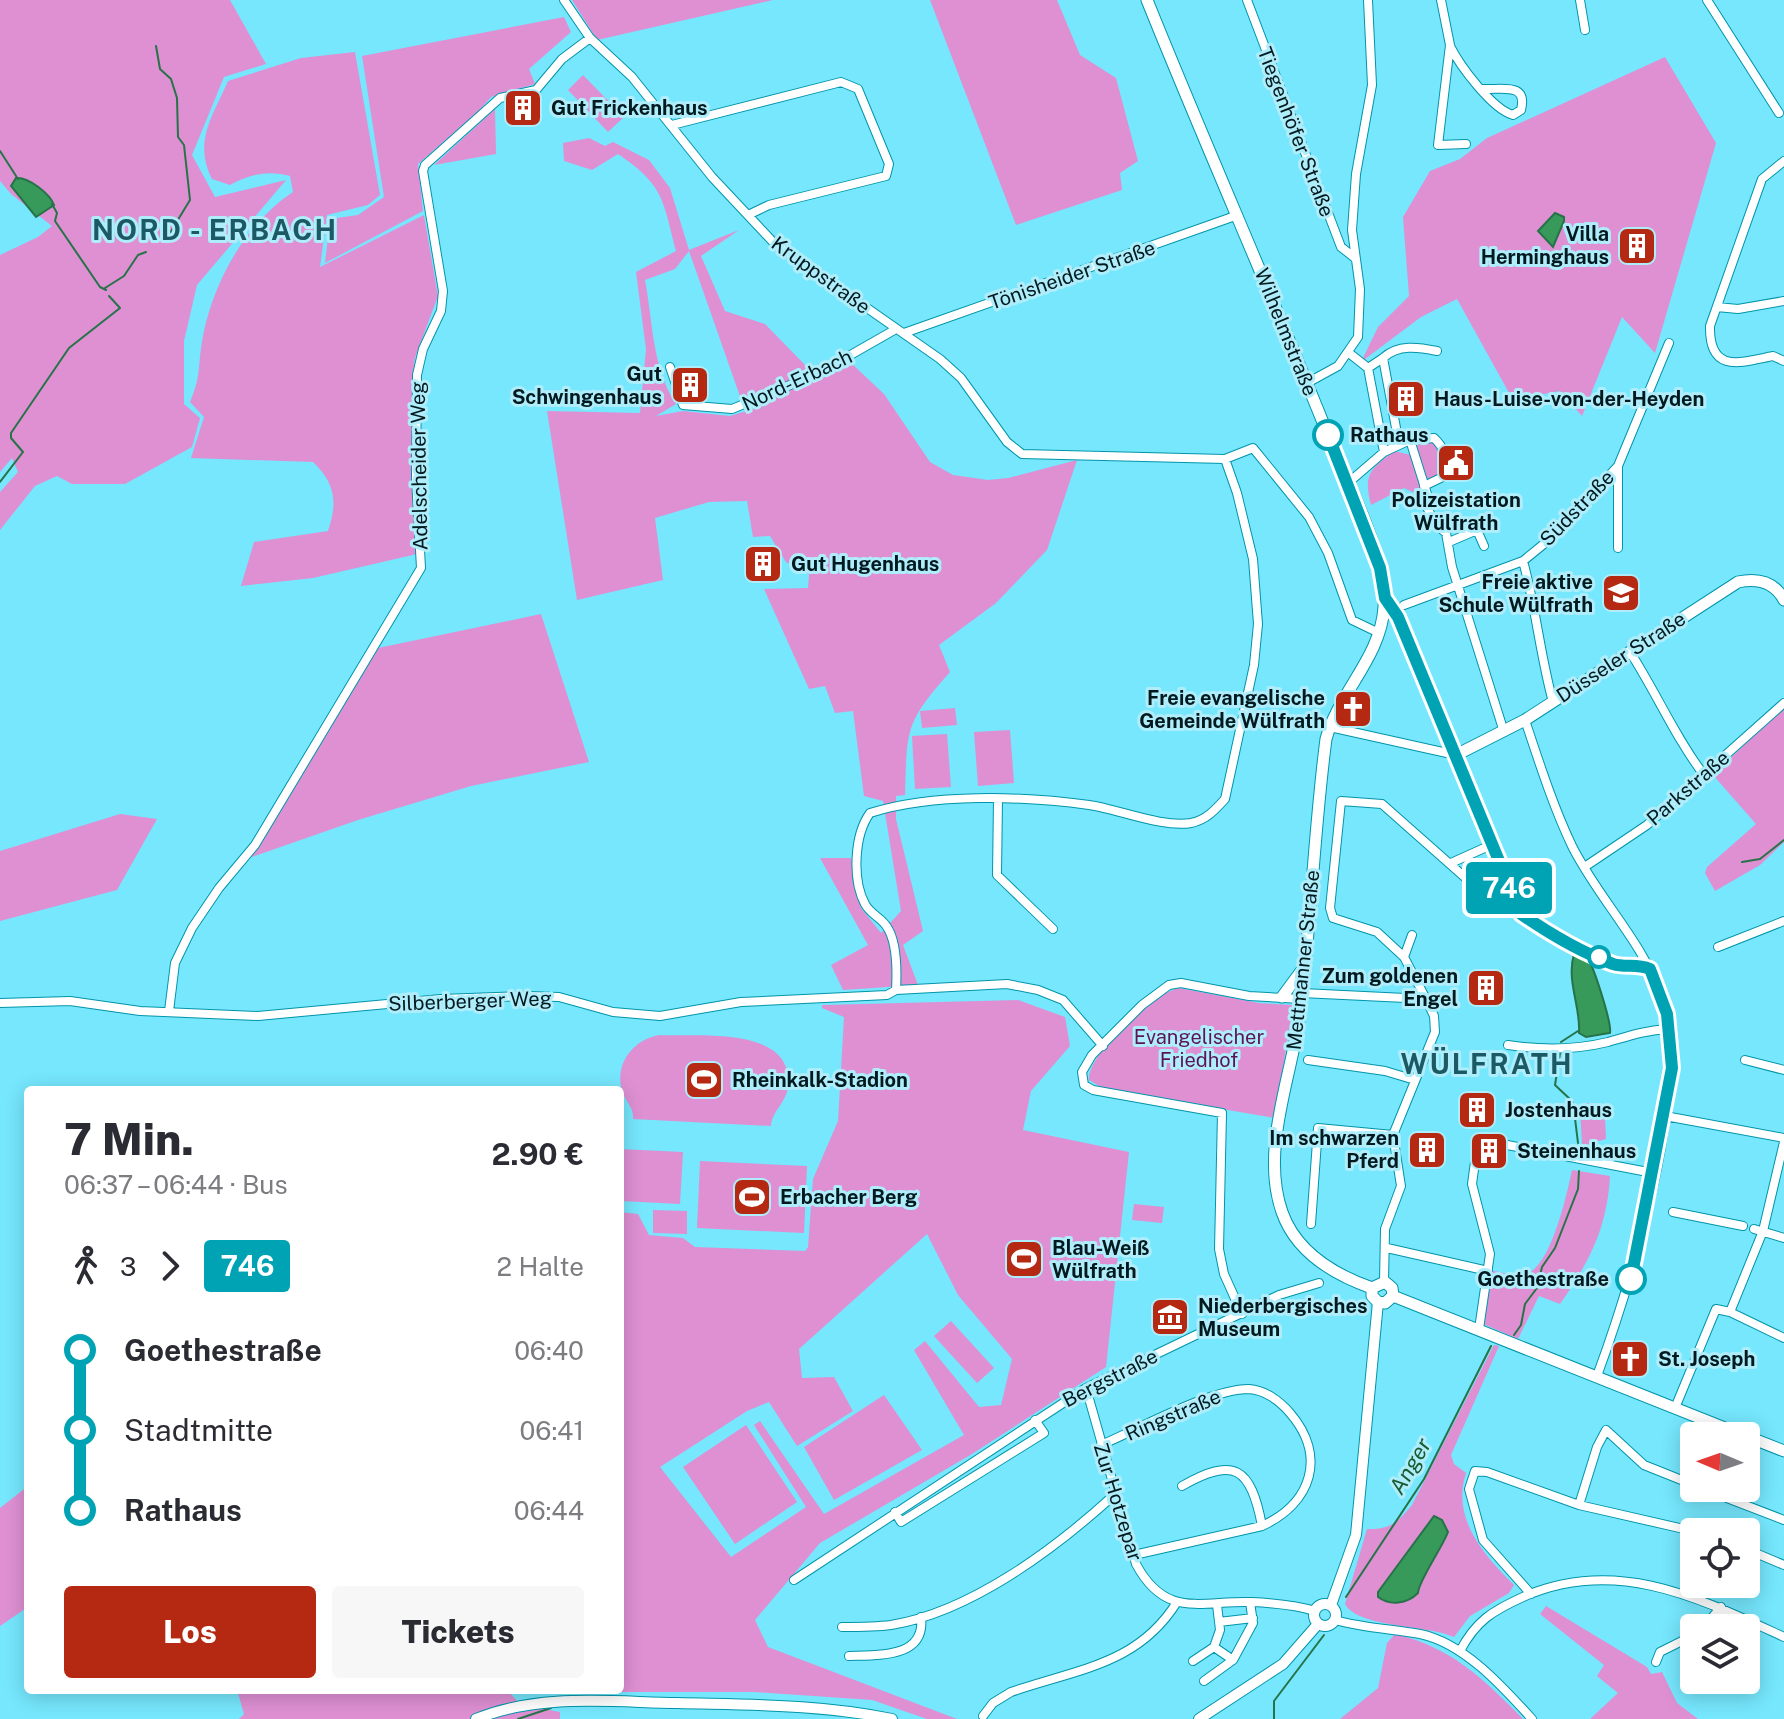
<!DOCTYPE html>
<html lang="de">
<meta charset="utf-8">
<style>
:root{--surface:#fff;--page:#f7f7f7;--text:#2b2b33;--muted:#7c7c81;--accent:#b52811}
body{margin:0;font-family:"Public Sans",sans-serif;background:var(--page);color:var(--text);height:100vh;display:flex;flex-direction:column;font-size:30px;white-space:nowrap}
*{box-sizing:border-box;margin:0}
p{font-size:26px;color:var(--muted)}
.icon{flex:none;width:44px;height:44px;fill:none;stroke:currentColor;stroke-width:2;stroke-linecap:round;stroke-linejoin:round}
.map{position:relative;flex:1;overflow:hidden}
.side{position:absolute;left:24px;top:1086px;width:600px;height:608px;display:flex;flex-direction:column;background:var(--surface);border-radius:8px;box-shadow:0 4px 20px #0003}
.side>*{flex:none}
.badge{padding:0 16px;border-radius:6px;font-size:28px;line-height:52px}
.needle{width:52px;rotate:272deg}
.buttons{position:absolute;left:1680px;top:1422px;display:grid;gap:16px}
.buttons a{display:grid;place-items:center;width:80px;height:80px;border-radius:8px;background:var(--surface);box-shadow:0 4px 20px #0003;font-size:40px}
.map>.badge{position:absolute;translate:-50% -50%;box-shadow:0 0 0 4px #fff}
.legs{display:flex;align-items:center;gap:12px;height:88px;padding:0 40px;font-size:26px}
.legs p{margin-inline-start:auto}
.head{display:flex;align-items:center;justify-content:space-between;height:136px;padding:0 40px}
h1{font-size:44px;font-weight:800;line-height:60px}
.cta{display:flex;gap:16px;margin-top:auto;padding:16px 40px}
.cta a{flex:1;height:92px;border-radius:8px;background:var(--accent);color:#fff;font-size:32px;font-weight:800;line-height:92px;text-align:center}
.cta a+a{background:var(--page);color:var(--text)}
ul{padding:0 40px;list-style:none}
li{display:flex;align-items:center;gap:28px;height:80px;font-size:30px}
li i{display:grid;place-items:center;width:12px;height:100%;margin:0 10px;background:currentColor}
li i::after{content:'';width:20px;height:20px;margin:-10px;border:6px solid;border-radius:50%;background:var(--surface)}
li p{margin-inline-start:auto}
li:first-child i{background:linear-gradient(#0000 50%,currentColor 0)}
li:last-child i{background:linear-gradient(currentColor 50%,#0000 0)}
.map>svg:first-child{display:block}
.green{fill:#de90d3;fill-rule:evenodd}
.water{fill:#37995a;stroke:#277348;stroke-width:2}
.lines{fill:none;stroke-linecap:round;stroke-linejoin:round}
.stream{stroke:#277348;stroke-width:2}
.minor-casing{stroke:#0095aa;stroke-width:10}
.tertiary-casing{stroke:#0095aa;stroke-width:12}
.secondary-casing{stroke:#0095aa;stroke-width:13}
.minor{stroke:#fff;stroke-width:8}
.tertiary{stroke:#fff;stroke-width:10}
.secondary{stroke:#fff;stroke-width:11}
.line-1-casing{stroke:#fff;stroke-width:18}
.line-1{stroke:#00a3b4;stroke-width:12}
.stop-1-dot{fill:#fff;stroke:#00a3b4;stroke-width:4}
.labels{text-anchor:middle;stroke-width:6;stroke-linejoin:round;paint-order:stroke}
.poi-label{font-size:20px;font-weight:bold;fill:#021a1f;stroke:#afedfa;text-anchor:start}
.street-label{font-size:20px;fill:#021a1f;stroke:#afedfa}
.stop-label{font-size:20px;font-weight:bold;fill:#021a1f;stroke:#afedfa;text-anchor:start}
.park-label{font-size:20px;fill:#5c1456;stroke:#afedfa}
.water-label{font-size:22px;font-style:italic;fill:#185c32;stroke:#afedfa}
.district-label{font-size:28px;font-weight:bold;letter-spacing:2px;fill:#1b5965;stroke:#afedfa}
</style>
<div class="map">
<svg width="1784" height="1719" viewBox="0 0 1784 1719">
<rect width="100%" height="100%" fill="#76e7fd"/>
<path class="green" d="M0,0H230L266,64L224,77L192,155L215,197L286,180L197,285L184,341V404L200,418L192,447L125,484H72L57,476L35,486L0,530V492L18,472L12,458L0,472V255L38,237L52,226L11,194L0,181Z
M572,0H773L597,40Z
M930,0H1057L1080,55L1116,78L1138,161L1120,173L1122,190L1016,225Z
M564,17L571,32L529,69L535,84L491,97L478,112L418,164L423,211L325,263L330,219L358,215L384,197L362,56Z
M355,52L380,195L368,205L327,215L320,267L424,215L438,296L415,358L412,382V487L417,554L313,578L241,586L254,542L328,531C338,502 335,483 313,462L191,458L204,417L190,402C200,378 198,372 201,348C209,289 243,225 293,192L290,176C268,170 250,174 230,185L212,179C193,141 213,116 228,81L301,58Z
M1665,57L1716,143L1655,353L1622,317L1582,416L1560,391L1513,400L1457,299L1421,317L1361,362L1378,327L1409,296L1403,217L1430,171L1460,159L1487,138Z
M583,75L624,117L608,132L568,90Z
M495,109L496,154L434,165Z
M589,138L605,146L613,142L649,160L670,188L689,250L739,230L701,256L725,311L765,324L806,366L850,362L884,394L930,462L953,475L988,480L1008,478L1077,460L1047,550L996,603L939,645L950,672C905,723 907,728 905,795L896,796V819L923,931L903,945L918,985L843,990L831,965L868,945L820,858H851L861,908L881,933L901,911L883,801L864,796L853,711L835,713L825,686L809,689L764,589L808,588L809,574L786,562L770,536L753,537L747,501L709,502L655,518L663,580L577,600L547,411L640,413L646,349L636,272L676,251C663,200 664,185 618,154L592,170L564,161L563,143ZM689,251L742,402L756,408L730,416L683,411L656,416L676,404C652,368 653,322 645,280L675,269Z
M1432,440C1439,450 1446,462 1443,474L1427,481L1423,479L1415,441Z
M1394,451L1411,455L1423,492L1417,494L1404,488L1371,505C1363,475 1370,469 1394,451Z
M541,614L589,762L471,786L358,820L246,859L378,648Z
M1784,706V842L1760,865L1715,891L1705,873L1707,867L1756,824L1713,775Z
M955,708L957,725L922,728L920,711Z
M1010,730L1014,783L978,786L974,732Z
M947,734L951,787L915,789L912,736Z
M120,814L157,819L117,890L0,921V851Z
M1179,988L1259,1003L1293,1005L1275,1118L1104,1089L1089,1080C1087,1054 1154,993 1179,988Z
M1018,1000L1065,1017L1070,1046L1031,1091L1023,1130L1129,1152L1106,1367L972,1454L820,1543L755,1620L768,1647L957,1719H927L872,1700L754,1692H525L620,1690V1212L638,1214L649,1235L683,1238L695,1247L805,1251L808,1247L813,1179L838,1121L844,1017L822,1008V1005ZM927,1234L958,1295L1012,1359L1001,1405L979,1407L925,1341L914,1350L964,1435L824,1514L760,1421L754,1425L806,1507L731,1557L660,1467L747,1411L769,1402L797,1446L853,1411L834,1377L802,1378L799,1349Z
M660,1035C698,1037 795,1025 788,1087C786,1103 772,1111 771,1126L633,1119C634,1107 626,1103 622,1091C614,1063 634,1039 660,1035Z
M1587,1103H1594L1595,1109L1605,1117L1606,1139L1595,1142V1149L1582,1144L1580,1109H1587Z
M620,1149L683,1152L680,1204L620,1201Z
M700,1161L807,1166L804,1233L697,1228Z
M1572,1170L1610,1176C1607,1228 1590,1261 1560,1304L1539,1296L1518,1339L1483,1324L1493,1271C1502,1272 1516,1277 1524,1275C1551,1269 1567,1193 1572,1170Z
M1134,1204L1164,1207L1162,1223L1132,1220Z
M653,1210L687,1211V1234L653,1233Z
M951,1321L994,1368L977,1383L934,1336Z
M1494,1345L1499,1346L1451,1455L1454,1464L1466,1473C1451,1519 1484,1555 1514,1585L1509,1593L1470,1616L1454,1637C1428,1625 1358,1628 1345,1604L1367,1529C1390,1530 1398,1522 1412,1505Z
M884,1395L922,1450L834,1500L804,1447Z
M746,1425L797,1502L735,1544L683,1467Z
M28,1486V1607L0,1626V1508Z
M1546,1606L1647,1667L1651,1674L1662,1672L1677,1703L1698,1719H1590L1618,1693L1597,1676L1604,1665L1540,1614Z
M1395,1634C1451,1647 1484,1679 1523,1719H1340L1378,1688L1387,1643Z
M237,1690H507L521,1705L560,1712V1719H239L244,1714Z"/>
<path class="water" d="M16,178C29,177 50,194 54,205L36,217L11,186Z
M1555,213L1564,217V221L1553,247L1538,231Z
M1574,954L1589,960C1595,972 1612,1023 1610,1033L1586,1037L1579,1033C1581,1007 1566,981 1574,954Z
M1434,1516L1442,1520L1448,1532C1442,1548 1418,1582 1418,1593C1407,1604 1390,1606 1378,1597V1592Z"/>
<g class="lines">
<path class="stream" d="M156,46L160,69L171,79L177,98L178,137L184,145L190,200L165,241
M0,151L18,179
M52,204L57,213L55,221L100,287L106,290
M105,288L124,276L138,255L146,252
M0,482L23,452L11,438V433L69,348L120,308L109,296
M1742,862L1760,859L1784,840
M1561,1042L1578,1031
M1560,1053L1555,1085L1573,1102L1578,1143
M1514,1335L1521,1325L1525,1304L1537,1288L1542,1267L1555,1248L1578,1189L1579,1171
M1346,1597L1424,1479L1491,1346
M518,1719L551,1708
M1274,1719V1701L1324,1635"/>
<g class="minor-casing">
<path id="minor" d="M564,0L590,38L632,77L712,177L774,243L940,359L961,378L1007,442L1022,454L1225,459L1253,448L1309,517L1328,553L1352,620L1379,633
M1247,0L1341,247L1355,258
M1441,0L1450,45L1438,145L1466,144
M1580,0L1585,30
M1707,0L1779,113
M1450,46C1460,66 1492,109 1513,115L1521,110C1528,82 1502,90 1482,89
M672,125L841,82L858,89L889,164L886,176L769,205L748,215
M1784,161L1762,179L1710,326C1709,375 1742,362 1773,356L1784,361
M1717,307L1738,309L1784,301
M904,333L1238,215
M1349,353L1368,368L1383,358L1399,444
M1383,358C1398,344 1418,347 1437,351
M670,367L683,405L732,409L819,373L896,329
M1368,368L1384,452
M1307,383L1338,366L1358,337L1360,289L1352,230L1356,174L1372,85L1368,0
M1410,440L1434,438C1444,447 1449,461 1447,475L1424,486
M1348,483L1384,452L1410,440L1427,494V507L1435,524L1446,533L1452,567L1504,732
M1449,542L1477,530L1484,546
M1618,548V466L1669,343
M1523,561C1536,608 1540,655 1553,702
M1404,605L1523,561L1550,539L1618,466
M1630,652C1656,692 1675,737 1704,775
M1525,720C1539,762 1553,806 1572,846C1598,898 1642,941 1662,997C1693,1084 1629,1289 1597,1376
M1330,727L1456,755L1521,914L1555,938L1616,965L1636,963L1649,969
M998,799L997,875L1053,929
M1451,863L1491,845
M1586,866L1647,825L1784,703
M1718,947L1784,921
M1404,957L1412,935
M896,990C897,972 897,942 887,927C882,918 870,914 865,904C852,880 854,835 870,813C933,793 1023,796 1089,805C1118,809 1162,828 1191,823C1206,820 1215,810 1225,799L1254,665L1258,624L1253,559L1237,493L1225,459
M1302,993L1426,999L1434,1016L1435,1032L1393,1135L1401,1186L1385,1229L1384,1282
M1426,999L1404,957L1377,932L1333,918L1330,908L1341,801L1382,804L1486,896L1521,914
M0,1003L70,1001L140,1011L258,1016L441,999L528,996L559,997L613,1012L660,1016L741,1002L887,995L896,990L1007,984L1038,990L1063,1000L1103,1046
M169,1011L175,963L192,928L219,888L255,845L421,568L416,478L417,375L423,349L441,311L443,291L423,171L425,165L500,98L536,90L562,59L590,38
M1508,1045C1541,1050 1575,1050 1608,1042C1629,1036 1646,1030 1668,1029
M1308,1060L1385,1071L1415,1080
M1745,1060L1784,1070
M1665,1116L1784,1138
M1478,1140L1472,1184L1490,1254L1479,1329
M1502,1144L1653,1173
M1673,1212L1743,1226
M1311,1224L1318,1128L1393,1135
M1754,1229L1784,1238
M1387,1248L1488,1271
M1730,1312L1784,1338
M1242,1314L1224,1274L1219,1249L1222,1113L1093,1090L1084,1085L1082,1072L1092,1055L1142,1005L1169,985L1181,983L1249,996L1301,999
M1086,1388L1136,1564C1166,1620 1202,1600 1252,1602C1272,1603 1296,1605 1315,1611
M1675,1408L1716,1309L1730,1312L1763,1231L1784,1142
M1101,1445C1139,1429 1210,1389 1249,1389C1265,1390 1280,1401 1290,1413C1327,1456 1312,1503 1262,1526L1134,1555
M1182,1486C1234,1456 1251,1467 1262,1526
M1701,1488L1784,1520
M1579,1505L1597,1447L1606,1430L1644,1465L1694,1485
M895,1512L901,1522L1044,1433L1035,1420
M1746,1549L1784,1565
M794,1580L1086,1388L1279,1295L1319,1283
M1531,1594L1483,1540L1469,1489L1475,1471L1487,1472L1579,1505L1697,1532
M1217,1605L1220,1630L1214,1647L1233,1660L1253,1623L1250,1602
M1335,1620C1363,1628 1392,1629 1420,1634C1464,1643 1503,1687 1532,1719
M1219,1622L1253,1618
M842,1627C858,1627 875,1627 891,1625C971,1612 1056,1548 1114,1495
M1703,1628L1721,1607
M1460,1651C1476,1621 1492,1611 1523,1597C1616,1556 1699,1598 1784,1637
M849,1656C879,1655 926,1658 921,1617
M1193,1661L1214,1647
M1656,1662L1660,1652L1694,1635
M1204,1681L1233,1660
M983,1716L993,1703L1011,1692C1077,1669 1138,1665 1177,1602"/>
</g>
<g class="tertiary-casing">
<path id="tertiary" d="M1314 1615a11 11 0 1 1 22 0a11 11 0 1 1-22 0Z
M1331,1605L1356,1535L1378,1302
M476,1719C540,1693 610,1702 677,1703C749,1705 821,1704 892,1719
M1199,1719L1283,1664L1318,1624"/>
</g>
<g class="secondary-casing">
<path id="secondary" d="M1147,0C1205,144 1268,286 1326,430C1345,478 1388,558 1384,607C1381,657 1339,692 1326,739C1314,830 1311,922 1300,1013C1292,1076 1260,1149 1282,1212C1296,1252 1335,1275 1372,1288
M1385,598L1398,617L1456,755L1525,720L1738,582C1757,578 1774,581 1784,600
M1282,997L1302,970
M1372,1288V1296L1378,1302L1385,1303L1393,1296
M1372,1288L1385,1282L1392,1288L1393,1296
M1393,1296L1745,1436
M1746,1436L1784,1451"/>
</g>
<use href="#minor" class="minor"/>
<use href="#tertiary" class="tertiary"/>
<use href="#secondary" class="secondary"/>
</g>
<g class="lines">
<g class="line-1-casing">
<path id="line-1" d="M1328,435L1380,568L1385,598L1398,617L1521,914C1550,934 1580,952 1613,964C1626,968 1636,963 1650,969L1667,1014L1672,1068L1631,1279"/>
</g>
<use href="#line-1" class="line-1"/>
</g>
<defs>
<g id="building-square" transform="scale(2)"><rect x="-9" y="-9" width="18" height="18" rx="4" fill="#b52811" stroke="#afedfa"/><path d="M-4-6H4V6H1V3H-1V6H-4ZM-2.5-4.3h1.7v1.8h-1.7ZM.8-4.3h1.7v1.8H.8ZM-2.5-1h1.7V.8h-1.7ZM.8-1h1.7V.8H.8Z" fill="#fff"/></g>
<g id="civic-square" transform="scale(2)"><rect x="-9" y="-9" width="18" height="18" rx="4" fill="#b52811" stroke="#afedfa"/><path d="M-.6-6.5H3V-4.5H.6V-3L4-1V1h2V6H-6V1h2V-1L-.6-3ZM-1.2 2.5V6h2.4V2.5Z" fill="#fff"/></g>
<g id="school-square" transform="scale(2)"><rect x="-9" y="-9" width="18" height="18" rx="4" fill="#b52811" stroke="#afedfa"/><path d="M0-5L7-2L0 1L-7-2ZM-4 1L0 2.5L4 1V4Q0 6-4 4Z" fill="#fff"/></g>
<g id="church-square" transform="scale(2)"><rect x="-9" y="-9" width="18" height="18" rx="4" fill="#b52811" stroke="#afedfa"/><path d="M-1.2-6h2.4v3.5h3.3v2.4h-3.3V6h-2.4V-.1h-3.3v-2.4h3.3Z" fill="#fff"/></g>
<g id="stadium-square" transform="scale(2)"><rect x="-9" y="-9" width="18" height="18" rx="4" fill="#b52811" stroke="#afedfa"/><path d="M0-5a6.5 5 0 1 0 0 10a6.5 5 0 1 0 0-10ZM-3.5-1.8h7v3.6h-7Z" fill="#fff"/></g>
<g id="museum-square" transform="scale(2)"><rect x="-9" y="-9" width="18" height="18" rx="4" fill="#b52811" stroke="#afedfa"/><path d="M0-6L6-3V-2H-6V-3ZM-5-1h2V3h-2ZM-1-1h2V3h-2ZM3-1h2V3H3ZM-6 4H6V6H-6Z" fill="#fff"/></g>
</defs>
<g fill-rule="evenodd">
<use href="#building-square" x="523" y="108"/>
<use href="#building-square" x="1637" y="246"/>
<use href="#building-square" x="690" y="385"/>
<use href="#building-square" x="1406" y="399"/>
<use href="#civic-square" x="1456" y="463"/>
<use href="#building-square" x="763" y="564"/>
<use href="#school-square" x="1621" y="593"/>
<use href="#church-square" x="1353" y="709"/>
<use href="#building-square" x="1486" y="988"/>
<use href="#stadium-square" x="704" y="1080"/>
<use href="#building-square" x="1477" y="1110"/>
<use href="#building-square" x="1427" y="1150"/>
<use href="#building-square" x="1489" y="1151"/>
<use href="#stadium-square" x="752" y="1197"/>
<use href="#stadium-square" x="1024" y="1259"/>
<use href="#museum-square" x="1170" y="1317"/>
<use href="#church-square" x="1630" y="1359"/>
</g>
<g class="stop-1-dot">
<circle cx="1328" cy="435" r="14"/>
<circle cx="1599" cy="957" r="10"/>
<circle cx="1631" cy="1279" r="14"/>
</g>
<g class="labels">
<g class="poi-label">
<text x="551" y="115">Gut Frickenhaus</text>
<text x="1609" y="241" text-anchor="end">Villa<tspan x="1609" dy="23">Herminghaus</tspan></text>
<text x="662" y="381" text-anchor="end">Gut<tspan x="662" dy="23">Schwingenhaus</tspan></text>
<text x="1434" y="406">Haus-Luise-von-der-Heyden</text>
<text x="1456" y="507" text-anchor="middle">Polizeistation<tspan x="1456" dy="23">Wülfrath</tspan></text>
<text x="791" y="571">Gut Hugenhaus</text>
<text x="1593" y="589" text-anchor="end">Freie aktive<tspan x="1593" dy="23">Schule Wülfrath</tspan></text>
<text x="1325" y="705" text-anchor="end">Freie evangelische<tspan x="1325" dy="23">Gemeinde Wülfrath</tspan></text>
<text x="1458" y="983" text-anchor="end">Zum goldenen<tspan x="1458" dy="23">Engel</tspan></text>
<text x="732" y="1087">Rheinkalk-Stadion</text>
<text x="1505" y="1117">Jostenhaus</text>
<text x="1399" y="1145" text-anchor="end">Im schwarzen<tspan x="1399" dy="23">Pferd</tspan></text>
<text x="1517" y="1158">Steinenhaus</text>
<text x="780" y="1204">Erbacher Berg</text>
<text x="1052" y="1255">Blau-Weiß<tspan x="1052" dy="23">Wülfrath</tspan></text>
<text x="1198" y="1313">Niederbergisches<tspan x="1198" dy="23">Museum</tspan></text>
<text x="1658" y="1366">St. Joseph</text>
</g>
<g class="street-label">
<text transform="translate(1296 132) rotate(69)" y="7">Tiegenhöfer Straße</text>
<text transform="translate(821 275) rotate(36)" y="7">Kruppstraße</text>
<text transform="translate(1072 275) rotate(-19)" y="7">Tönisheider Straße</text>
<text transform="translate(1286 332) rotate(68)" y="7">Wilhelmstraße</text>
<text transform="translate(797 380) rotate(-25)" y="7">Nord-Erbach</text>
<text transform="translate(419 466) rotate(-91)" y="7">Adelscheider Weg</text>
<text transform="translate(1577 508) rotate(-46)" y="7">Südstraße</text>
<text transform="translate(1621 657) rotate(-33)" y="7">Düsseler Straße</text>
<text transform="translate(1688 788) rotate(-41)" y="7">Parkstraße</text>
<text transform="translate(1303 960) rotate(-84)" y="7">Mettmanner Straße</text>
<text transform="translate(470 1001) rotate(-2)" y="7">Silberberger Weg</text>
<text transform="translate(1110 1378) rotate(-27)" y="7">Bergstraße</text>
<text transform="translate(1173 1415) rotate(-23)" y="7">Ringstraße</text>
<text transform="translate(1118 1502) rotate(73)" y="7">Zur Hotzepar</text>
</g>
<g class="stop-label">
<text x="1350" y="442">Rathaus</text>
<text x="1609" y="1286" text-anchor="end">Goethestraße</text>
</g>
<g class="park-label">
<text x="1199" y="1044">Evangelischer<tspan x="1199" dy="23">Friedhof</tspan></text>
</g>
<g class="water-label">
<text transform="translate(1410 1466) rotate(-60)" y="8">Anger</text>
</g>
<g class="district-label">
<text x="215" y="240">NORD - ERBACH</text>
<text x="1487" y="1074">WÜLFRATH</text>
</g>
</g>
</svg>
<div class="buttons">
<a><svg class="needle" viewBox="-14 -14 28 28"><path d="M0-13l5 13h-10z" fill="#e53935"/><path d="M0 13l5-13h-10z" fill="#7c7c81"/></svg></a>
<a><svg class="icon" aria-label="locate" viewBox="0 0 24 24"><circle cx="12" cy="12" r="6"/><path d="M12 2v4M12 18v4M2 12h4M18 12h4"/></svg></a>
<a><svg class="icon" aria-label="layers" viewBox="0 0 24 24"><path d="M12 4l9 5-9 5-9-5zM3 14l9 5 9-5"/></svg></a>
</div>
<b class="badge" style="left:1509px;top:888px;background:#00a3b4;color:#fff">746</b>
<section class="side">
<div class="head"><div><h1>7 Min.</h1><p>06:37 – 06:44 · Bus</p></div><b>2.90 €</b></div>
<div class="legs"><svg class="icon" aria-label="walk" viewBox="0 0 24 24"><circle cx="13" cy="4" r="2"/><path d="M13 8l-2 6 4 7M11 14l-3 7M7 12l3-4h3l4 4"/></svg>3<svg class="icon" aria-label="forward" viewBox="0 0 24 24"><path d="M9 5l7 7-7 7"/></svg><b class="badge" style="background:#00a3b4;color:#fff">746</b><p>2 Halte</p></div>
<ul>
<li><i style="color:#00a3b4"></i><b>Goethestraße</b><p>06:40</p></li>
<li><i style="color:#00a3b4"></i><span>Stadtmitte</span><p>06:41</p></li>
<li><i style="color:#00a3b4"></i><b>Rathaus</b><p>06:44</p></li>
</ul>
<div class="cta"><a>Los</a><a>Tickets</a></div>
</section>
</div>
